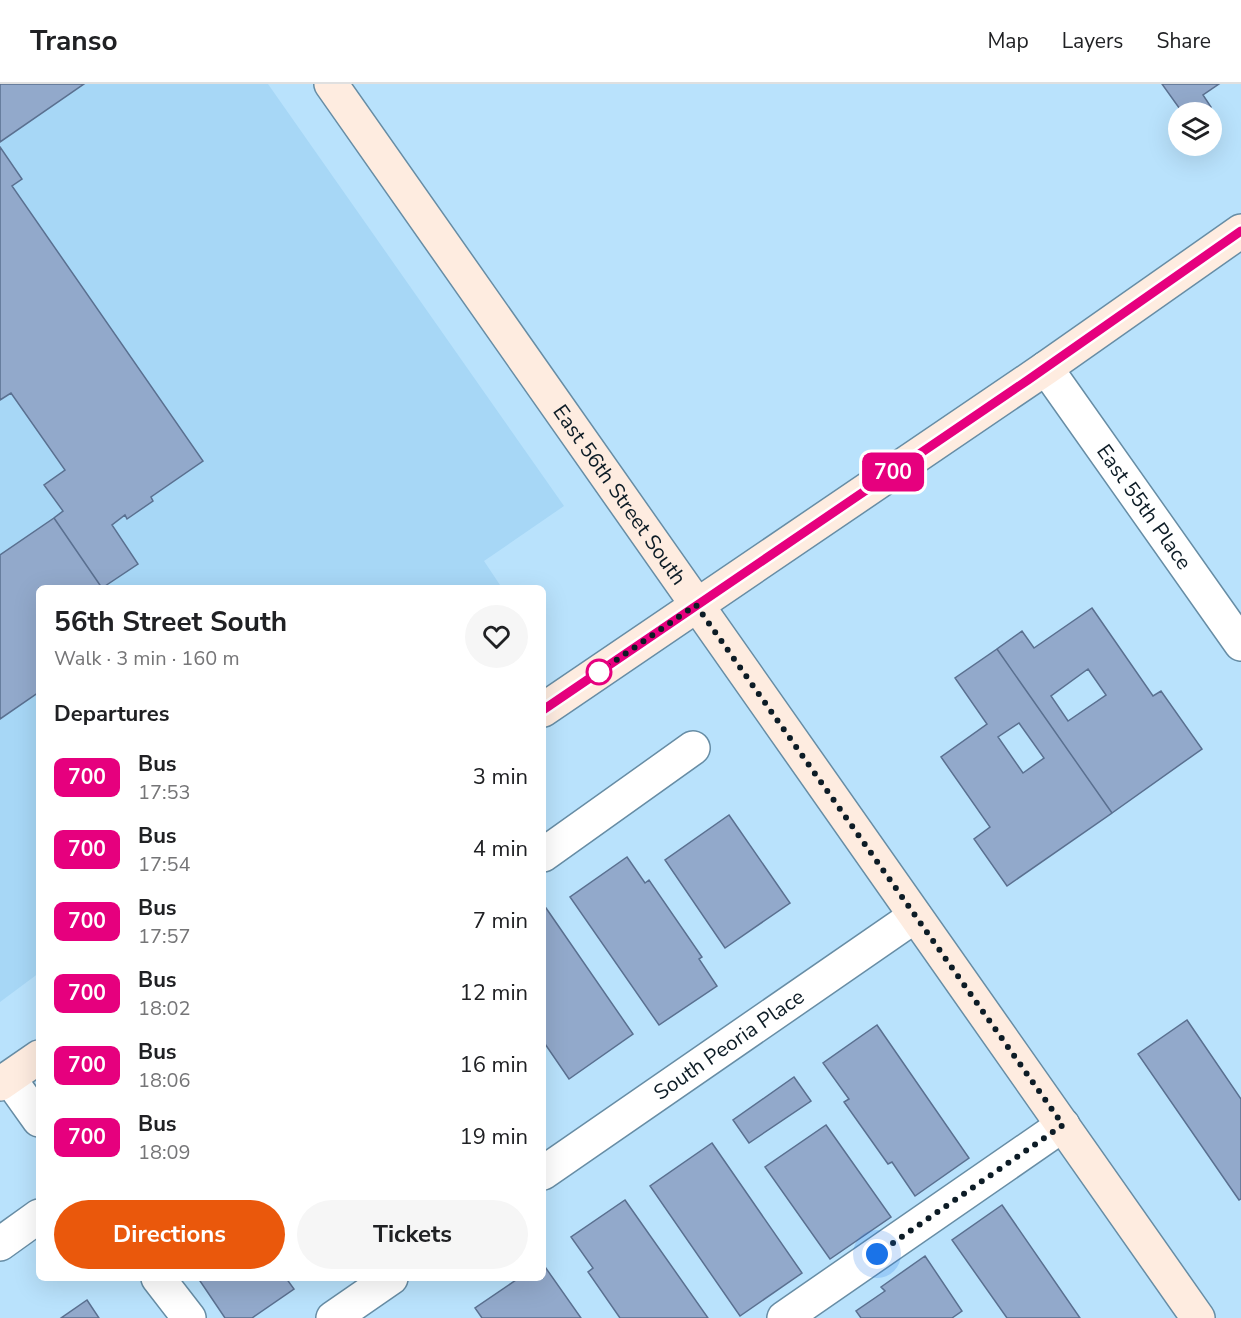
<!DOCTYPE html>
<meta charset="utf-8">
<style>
:root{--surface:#fff;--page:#f6f6f6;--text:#202124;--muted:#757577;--line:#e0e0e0;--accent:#ea580c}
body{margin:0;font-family:"Nunito Sans",sans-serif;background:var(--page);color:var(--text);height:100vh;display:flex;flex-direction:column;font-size:22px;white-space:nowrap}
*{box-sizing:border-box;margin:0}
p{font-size:20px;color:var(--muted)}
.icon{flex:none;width:33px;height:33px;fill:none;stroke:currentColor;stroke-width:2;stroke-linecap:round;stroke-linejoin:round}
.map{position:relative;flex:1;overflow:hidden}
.side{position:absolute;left:36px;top:501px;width:510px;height:696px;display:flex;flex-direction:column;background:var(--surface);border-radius:9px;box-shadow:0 6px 24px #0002}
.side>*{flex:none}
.badge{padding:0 12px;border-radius:9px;font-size:21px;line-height:39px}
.tools{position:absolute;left:1168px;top:18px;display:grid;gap:12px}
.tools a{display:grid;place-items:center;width:54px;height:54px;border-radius:50%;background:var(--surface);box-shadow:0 6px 24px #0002;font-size:30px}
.you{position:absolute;width:30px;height:30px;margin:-15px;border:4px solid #fff;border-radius:50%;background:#1a73e8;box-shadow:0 0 0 9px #1a73e833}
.map>.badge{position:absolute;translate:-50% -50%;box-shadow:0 0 0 3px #fff}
h2{padding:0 18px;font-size:22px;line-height:54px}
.round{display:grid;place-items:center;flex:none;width:63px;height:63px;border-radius:32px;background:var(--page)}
.summary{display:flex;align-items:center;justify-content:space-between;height:102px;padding:0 18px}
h1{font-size:28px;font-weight:700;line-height:45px}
.primary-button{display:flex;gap:12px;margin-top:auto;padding:12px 18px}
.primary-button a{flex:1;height:69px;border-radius:36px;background:var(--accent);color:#fff;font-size:24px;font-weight:700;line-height:69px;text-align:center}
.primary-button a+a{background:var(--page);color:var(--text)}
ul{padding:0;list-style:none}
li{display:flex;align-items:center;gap:18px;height:72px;padding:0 18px}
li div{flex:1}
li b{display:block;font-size:22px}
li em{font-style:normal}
li .badge{min-width:66px;font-weight:700;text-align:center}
header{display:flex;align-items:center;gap:36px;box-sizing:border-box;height:84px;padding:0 30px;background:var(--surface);border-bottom:2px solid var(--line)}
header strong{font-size:28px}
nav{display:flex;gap:33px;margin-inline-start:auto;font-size:21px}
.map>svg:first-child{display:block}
.built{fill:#a7d7f6}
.building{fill:#92a9cb;stroke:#5a7090;stroke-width:1.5;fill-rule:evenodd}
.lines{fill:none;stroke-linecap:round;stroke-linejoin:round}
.street-casing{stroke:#678da5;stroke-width:36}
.secondary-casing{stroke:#678da5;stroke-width:36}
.street{stroke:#fff;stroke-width:33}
.secondary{stroke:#feece0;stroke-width:33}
.line-casing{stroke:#fff;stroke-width:14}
.line{stroke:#e6007e;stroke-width:9}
.walk{stroke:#0d1c26;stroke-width:6;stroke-dasharray:0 10.8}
.stop-dot{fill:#fff;stroke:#e6007e;stroke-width:3}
.labels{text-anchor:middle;stroke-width:6;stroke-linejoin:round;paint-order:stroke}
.street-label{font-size:21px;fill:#0d1c26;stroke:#b9e2fc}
</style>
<header>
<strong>Transo</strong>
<nav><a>Map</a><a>Layers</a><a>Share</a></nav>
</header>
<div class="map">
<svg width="1241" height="1234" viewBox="0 0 1241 1234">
<rect width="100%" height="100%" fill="#b9e2fc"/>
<path class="built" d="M0,0H268L564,422L484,477L502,504H39V889L0,918Z"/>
<path class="building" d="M0,0H84L0,58Z
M1162,0H1219L1203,11L1211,23L1203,28H1182Z
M0,63L22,95L12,102L203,377L151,413L153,417L127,435L125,431L112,441L138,480L102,504L54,434L63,427L44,401L65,386L11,309L0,316Z
M54,434L102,504H39V608L0,635V471Z
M1092,524L1153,612L1161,607L1202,665L1112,729L997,565L1022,547L1034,564ZM1088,585L1106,611L1068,637L1051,612Z
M997,565L1112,729L1007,802L974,755L990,743L941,673L987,640L955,594ZM1019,639L1044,674L1023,689L998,653Z
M729,731L790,819L725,864L665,776Z
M627,773L645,799L649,796L702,873L699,875L717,902L659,941L570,813Z
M546,824L633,950L569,995L543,957V826Z
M1187,936L1241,1015V1115L1239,1116L1138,970Z
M877,941L969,1074L915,1112L892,1078L888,1080L844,1018L849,1015L823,979Z
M794,993L811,1017L749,1059L733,1036Z
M826,1041L891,1133L830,1175L765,1083Z
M712,1059L802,1189L740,1232L650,1102Z
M625,1116L708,1234H620L588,1188L593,1184L571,1153Z
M1002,1121L1080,1234H1007L952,1156Z
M925,1172L962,1227L952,1234H861L856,1227L885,1207L881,1203Z
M543,1180L581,1234H482L475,1224L519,1194H543Z
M198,1194H286L294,1205L252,1234H225Z
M87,1216L99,1234H61Z"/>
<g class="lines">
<g class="street-casing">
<g id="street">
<path id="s1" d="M1046,284L1241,560"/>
<path d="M543,771L693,664"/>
<path d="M9,994L39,1036"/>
<path id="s2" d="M543,1089L915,832"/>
<path d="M0,1160L39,1132"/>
<path d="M158,1194L189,1234"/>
<path d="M333,1234L391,1194"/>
<path d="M784,1234L1063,1041"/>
</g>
</g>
<g class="secondary-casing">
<g id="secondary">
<path id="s3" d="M331,0L1198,1234"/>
<path d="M543,626L1046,284L1241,147"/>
<path d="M0,1000L39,973"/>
</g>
</g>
<use href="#street" class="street"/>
<use href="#secondary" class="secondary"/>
</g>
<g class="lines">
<g class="line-casing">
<path id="line" d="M543,626L1028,296L1241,147"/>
</g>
<use href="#line" class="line"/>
<path class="walk" d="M599,588L696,521L1063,1041L877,1170"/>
</g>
<circle class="stop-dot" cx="599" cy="588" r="12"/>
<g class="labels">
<g class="street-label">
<text dy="7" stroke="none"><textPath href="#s3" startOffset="502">East 56th Street South</textPath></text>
<text dy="7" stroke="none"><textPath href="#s1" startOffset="170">East 55th Place</textPath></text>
<text dy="7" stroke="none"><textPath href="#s2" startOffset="226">South Peoria Place</textPath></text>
</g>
</g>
</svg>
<div class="tools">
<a><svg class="icon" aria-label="layers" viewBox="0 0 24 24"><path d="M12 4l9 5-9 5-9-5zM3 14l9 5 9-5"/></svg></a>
</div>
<div class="you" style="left:877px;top:1170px"></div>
<b class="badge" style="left:893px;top:388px;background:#e6007e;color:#fff">700</b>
<section class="side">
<div class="summary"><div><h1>56th Street South</h1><p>Walk · 3 min · 160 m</p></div><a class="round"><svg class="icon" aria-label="heart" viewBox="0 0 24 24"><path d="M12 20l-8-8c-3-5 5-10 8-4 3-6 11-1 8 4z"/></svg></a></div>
<h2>Departures</h2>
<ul>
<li><span class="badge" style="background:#e6007e;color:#fff">700</span><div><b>Bus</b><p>17:53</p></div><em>3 min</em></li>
<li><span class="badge" style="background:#e6007e;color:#fff">700</span><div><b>Bus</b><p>17:54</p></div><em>4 min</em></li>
<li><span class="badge" style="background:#e6007e;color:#fff">700</span><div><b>Bus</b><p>17:57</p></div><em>7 min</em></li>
<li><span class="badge" style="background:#e6007e;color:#fff">700</span><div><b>Bus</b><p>18:02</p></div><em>12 min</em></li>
<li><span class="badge" style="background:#e6007e;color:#fff">700</span><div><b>Bus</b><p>18:06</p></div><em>16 min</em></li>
<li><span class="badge" style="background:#e6007e;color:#fff">700</span><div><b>Bus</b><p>18:09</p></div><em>19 min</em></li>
</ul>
<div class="primary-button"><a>Directions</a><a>Tickets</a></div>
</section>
</div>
